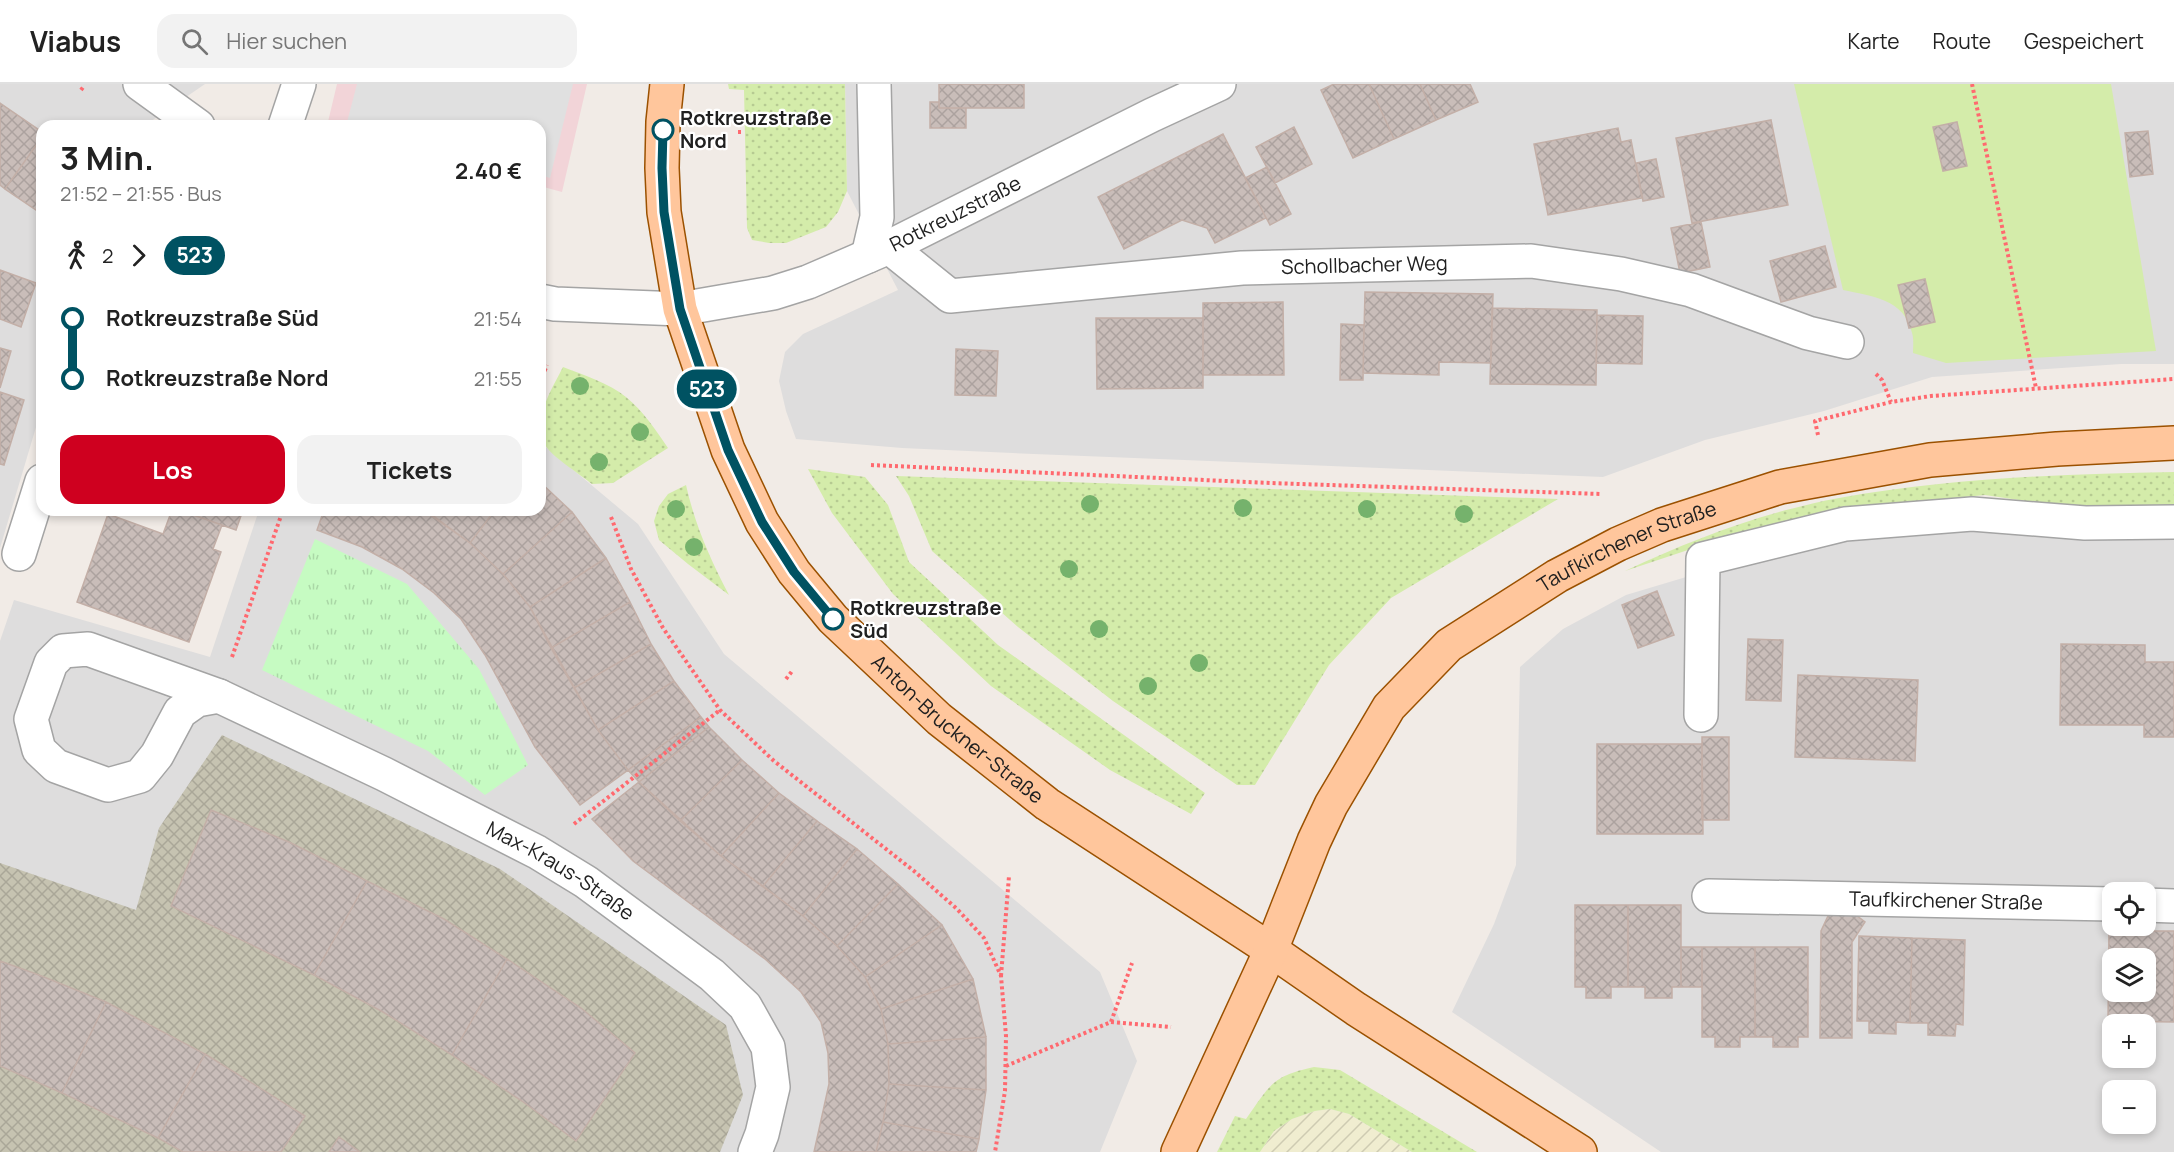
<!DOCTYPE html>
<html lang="de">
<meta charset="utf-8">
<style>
:root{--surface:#fff;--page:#f2f2f2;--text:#222;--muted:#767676;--line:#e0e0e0;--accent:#cf001f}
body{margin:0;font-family:Manrope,sans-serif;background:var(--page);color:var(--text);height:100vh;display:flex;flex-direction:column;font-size:22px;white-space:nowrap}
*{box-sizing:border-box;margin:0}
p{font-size:20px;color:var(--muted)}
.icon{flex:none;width:33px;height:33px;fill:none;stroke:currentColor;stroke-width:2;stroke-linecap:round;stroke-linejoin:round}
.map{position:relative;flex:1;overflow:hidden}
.details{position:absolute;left:36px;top:36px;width:510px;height:396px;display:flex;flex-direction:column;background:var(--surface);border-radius:18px;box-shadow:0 3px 9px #0003}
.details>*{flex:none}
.badge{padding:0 12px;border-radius:20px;font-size:21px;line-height:39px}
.fabs{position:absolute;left:2102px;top:798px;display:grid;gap:12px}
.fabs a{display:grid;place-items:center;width:54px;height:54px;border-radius:12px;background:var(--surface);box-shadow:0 3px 9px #0003;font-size:30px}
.map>.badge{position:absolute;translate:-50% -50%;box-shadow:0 0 0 3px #fff}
.legs{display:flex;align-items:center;gap:9px;height:66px;padding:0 24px;font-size:20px}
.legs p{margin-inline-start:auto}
.headline{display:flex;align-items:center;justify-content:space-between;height:102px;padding:0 24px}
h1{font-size:33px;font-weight:700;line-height:45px}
.cta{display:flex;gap:12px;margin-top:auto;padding:12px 24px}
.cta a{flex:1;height:69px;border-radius:18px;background:var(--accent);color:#fff;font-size:24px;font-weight:700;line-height:69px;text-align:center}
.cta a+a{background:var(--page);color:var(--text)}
ul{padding:0 24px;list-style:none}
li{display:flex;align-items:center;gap:21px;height:60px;font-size:22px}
li i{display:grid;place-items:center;width:9px;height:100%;margin:0 8px;background:currentColor}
li i::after{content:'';width:15px;height:15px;margin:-8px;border:4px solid;border-radius:50%;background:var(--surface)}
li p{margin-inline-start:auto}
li:first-child i{background:linear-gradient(#0000 50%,currentColor 0)}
li:last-child i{background:linear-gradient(currentColor 50%,#0000 0)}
header{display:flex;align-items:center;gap:36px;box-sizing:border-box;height:84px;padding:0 30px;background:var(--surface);border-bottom:2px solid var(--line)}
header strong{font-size:28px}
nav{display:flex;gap:33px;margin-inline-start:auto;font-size:21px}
.search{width:420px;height:54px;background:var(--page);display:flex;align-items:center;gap:15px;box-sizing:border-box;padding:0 21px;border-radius:18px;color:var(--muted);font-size:22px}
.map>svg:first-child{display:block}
.residential{fill:#dedddd;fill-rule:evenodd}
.commercial{fill:#f2d4d8}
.construction{fill:url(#construction-cross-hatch)}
.farmland{fill:url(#farmland-furrows)}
.grass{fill:url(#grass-dots)}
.park{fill:url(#park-tufts)}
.garden{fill:#d4ecaa}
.parking{fill:#e0e0e0}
.building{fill:url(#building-cross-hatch);stroke:#c3afa7;stroke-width:1.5;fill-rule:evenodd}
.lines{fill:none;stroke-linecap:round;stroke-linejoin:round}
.minor-casing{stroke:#a4a4a4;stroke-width:36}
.major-casing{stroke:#9b5100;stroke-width:36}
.path{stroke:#ff696f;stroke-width:4;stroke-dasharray:3 3;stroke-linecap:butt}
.minor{stroke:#fff;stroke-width:33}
.major{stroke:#ffc69c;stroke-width:33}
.tree{fill:#75b26c}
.line-1-casing{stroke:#fff;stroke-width:14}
.line-1{stroke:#005262;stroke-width:9}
.stop-1-dot{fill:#fff;stroke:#005262;stroke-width:3}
.labels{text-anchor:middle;stroke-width:4.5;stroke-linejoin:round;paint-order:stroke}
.stop-label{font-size:20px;font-weight:bold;fill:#202020;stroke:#fff;text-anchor:start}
.street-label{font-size:20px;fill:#202020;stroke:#fff}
</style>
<header>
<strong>Viabus</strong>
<div class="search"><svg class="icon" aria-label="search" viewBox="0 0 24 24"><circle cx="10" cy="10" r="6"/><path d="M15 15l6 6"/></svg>Hier suchen</div>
<nav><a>Karte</a><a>Route</a><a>Gespeichert</a></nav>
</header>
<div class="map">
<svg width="2174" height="1068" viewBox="0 0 2174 1068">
<defs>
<pattern id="construction-cross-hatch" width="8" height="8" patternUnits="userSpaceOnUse" patternTransform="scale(1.5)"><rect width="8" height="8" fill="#c6c3b1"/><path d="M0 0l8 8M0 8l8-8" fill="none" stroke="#aaa798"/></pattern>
<pattern id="farmland-furrows" width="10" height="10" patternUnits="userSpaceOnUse" patternTransform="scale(1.5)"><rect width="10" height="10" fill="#f0edd0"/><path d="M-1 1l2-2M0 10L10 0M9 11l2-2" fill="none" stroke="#cecbb2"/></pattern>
<pattern id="grass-dots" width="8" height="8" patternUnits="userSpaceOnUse" patternTransform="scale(1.5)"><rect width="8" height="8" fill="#d4ecaa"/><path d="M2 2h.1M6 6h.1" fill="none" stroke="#b6ca92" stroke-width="1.8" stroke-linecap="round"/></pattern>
<pattern id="park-tufts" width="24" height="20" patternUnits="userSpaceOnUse" patternTransform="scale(1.5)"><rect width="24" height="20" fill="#c6fbc2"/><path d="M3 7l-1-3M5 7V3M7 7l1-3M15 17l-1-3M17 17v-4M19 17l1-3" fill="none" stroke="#aad7a6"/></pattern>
<pattern id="building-cross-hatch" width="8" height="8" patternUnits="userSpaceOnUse" patternTransform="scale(1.5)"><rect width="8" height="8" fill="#c9bdb9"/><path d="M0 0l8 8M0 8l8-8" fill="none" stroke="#aca29f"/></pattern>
</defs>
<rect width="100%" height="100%" fill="#f1ebe6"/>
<path class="residential" d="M0,0H205L144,42H42V323L0,464Z
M845,0H2174V280H2121L1932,293L1824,327L1705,356L1603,393L1034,370L902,364L796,355L786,327L779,297L785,268L803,250L898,206L847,107Z
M540,358L638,440L724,570L1100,888L1137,977L1100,1068H0V557L14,516L210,573L259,426H540Z
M1973,442L2174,450V1068H1661L1452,928L1494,840L1516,781L1520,583L1563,545L1626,511L1733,479L1838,451ZM2112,808H2145V842H2112ZM2112,874H2145V908H2112ZM2112,940H2145V974H2112ZM2112,1006H2145V1040H2112Z"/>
<path class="commercial" d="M337,0H587L562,108L540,102V42H327Z"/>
<path class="construction" d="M222,651L500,785L726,941L743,1011L720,1068H0V779L136,826L159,744Z"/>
<path class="farmland" d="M1330,1025L1349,1030L1412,1068H1260L1274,1047L1292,1035L1315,1027Z"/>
<path class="grass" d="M728,0H845L847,107L838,128L826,143L786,159H769L752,156L747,144L744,6L729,5Z
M563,283C583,291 609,299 626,313C643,327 656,346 668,364L613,399L592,400C582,392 555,374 548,365C529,340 551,307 563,283Z
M808,385L865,393L888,421L909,478L998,561L1205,709L1191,730L1110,686L991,602L893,510L832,429Z
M2174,388V425L2087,426L1985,411L1840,425L1751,445L1625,487C1693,455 1764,428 1839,414C1950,394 2062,390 2174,388Z
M896,392L1558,415L1391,514L1329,581L1255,701H1237L1113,617L1018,543L932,467L909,412Z
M686,401C695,441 710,475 729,511L688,480L659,456L654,437L659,422L668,410Z
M1314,983L1340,986L1477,1068H1412L1349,1030L1330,1025L1315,1027L1292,1035L1274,1047L1260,1068H1217L1235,1032L1246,1035C1270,1001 1272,992 1314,983Z"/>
<path class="park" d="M315,455L407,500L479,585L528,681L485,711L428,667L262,586Z"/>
<path class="garden" d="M1794,0H2111L2156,267L1946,279L1913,269C1913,263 1914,255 1912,249C1905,215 1871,212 1843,206Z"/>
<path class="parking" d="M357,0H573L550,94L540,91V42H346Z"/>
<path class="building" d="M939,0H1024V24H939Z
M1334,0H1369L1394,55L1353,74L1321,6Z
M1369,0H1420L1436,36L1394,55Z
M1420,0H1470L1478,18L1436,36Z
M930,18H939V24H966V44H930Z
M0,19L42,48V53L5,105L0,101Z
M1771,36L1788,121L1692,139L1676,54Z
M1957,38L1967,82L1943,87L1933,43Z
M1294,43L1312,80L1275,99L1256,63Z
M1618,44L1621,58L1631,56L1642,114L1548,131L1534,60Z
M2148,47L2153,90L2130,93L2125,49Z
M1223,50L1266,134L1215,159L1207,144L1182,136L1124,165L1098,113Z
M42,53V130L5,105Z
M1656,75L1664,113L1643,117L1636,79Z
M1267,83L1291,130L1270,141L1245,94Z
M1701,138L1710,183L1680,189L1671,144Z
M1825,162L1836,203L1781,218L1770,177Z
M0,186L36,199L21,243L0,235Z
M1925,195L1935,238L1909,244L1898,201Z
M1365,208L1493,210L1491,279L1439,278V291L1363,289Z
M1283,218L1284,291H1203V219Z
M1492,224L1597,226L1596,301L1490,300Z
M1597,231L1643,232L1642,280L1596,279Z
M1096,234H1203V304L1097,305Z
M1341,240L1364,241L1363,296H1340Z
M0,264L11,267L0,304Z
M956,265L998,267L996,312L955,311Z
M0,308L24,316L4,381L0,380Z
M540,398L572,428L503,490L470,459L495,426H540Z
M172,426H179L222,441L213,465L221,468L189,558L77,518L108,430L163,450Z
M179,426H243L236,446Z
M324,426H423L470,459L503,490L530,523L598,646L628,686L580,721L535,663L485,571L461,535L434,509L402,485L362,463L317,446Z
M433,426H495L470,459L431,430Z
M572,428L606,474L530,523L503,490Z
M606,474L630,518L551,564L530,523Z
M1657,507L1674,551L1638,564L1622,521Z
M630,518L651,560L574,604L551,564Z
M1748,555L1783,556L1781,617L1746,616Z
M651,560L674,597L598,646L574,604Z
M2061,560L2145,561V578H2174V653H2144V641H2060Z
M1798,591L1918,596L1915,677L1795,673Z
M674,597L701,633L628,686L598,646Z
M701,633L709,643L639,698L628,686Z
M709,643L742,676L680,737L639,698Z
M1702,653H1729V736H1702Z
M1597,660H1702L1703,750H1597Z
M742,676L779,709L721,772L680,737Z
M639,698L721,772L803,832L837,862L865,893L881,925L888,960L889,1000L883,1038L876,1068H814L829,1000L828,969L821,938L801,908L765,875L633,777L592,735Z
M779,709L817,737L763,802L721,772Z
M211,726L289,758L367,797L314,891L171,822Z
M817,737L857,765L803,832L763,802Z
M857,765L898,800L837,862L803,832Z
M367,797L444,835L507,875L452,971L383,928L314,891Z
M898,800L942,841L865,893L837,862Z
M1839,818L1865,838L1852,858V954H1820L1821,847L1828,832Z
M1575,821H1628V903H1611V914H1586V903H1575Z
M1628,821H1681V903H1672V914H1645V903H1628Z
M942,841L973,895L881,925L865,893Z
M2109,847H2174V938L2108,937ZM2112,874H2145V908H2112Z
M1859,852L1912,854L1910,939L1896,938V950L1869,949V937H1857Z
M1912,854L1965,856L1963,941L1956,940L1955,952L1928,951V939H1910Z
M1681,863H1702V903H1681Z
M1702,863H1755V953H1740V963H1715V953H1702Z
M1755,863H1808V953H1798V963H1773V953H1755Z
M507,875L581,924L635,969L576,1057L522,1017L452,971Z
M0,877L39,891L106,918L62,1009L0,982Z
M973,895L986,953L888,960L881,925Z
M106,918L205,970L158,1054L62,1009Z
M986,953V1006L889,1000L888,960Z
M205,970L305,1032L281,1068H183L158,1054Z
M889,1000L986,1006L979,1055L883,1038Z
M883,1038L979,1055L976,1068H876Z
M339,1053L360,1068H329Z"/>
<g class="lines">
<g class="minor-casing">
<g id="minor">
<path d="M140,0L198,42"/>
<path d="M285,42L299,0"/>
<path id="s1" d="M889,163L950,212L1242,184L1531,177L1621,190L1691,206L1808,249L1847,258"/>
<path d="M868,172L877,133L874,0"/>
<path id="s2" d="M540,217L555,220L680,225L773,209L808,198L889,163L1152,31L1219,0"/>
<path d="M19,470L42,397"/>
<path d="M88,565L219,612L197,616L180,628L157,671L140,692L108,701L56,682L39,666L31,635L51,579L63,567Z"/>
<path id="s3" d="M219,612L384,690L537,768L586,798L712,891L745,922L768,963L773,1003L762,1050L755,1068"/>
<path d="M1701,631L1703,475L1845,440L1972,430L2085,439L2174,438"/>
<path id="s4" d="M1709,812L2112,820"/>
<path d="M2145,821L2174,822"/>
</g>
</g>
<g class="major-casing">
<g id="major">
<path id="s5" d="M667,0L663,38L662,84L664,128L680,225L728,366L762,438L794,488L833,535L939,635L1047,720L1271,866L1356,925L1580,1068"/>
<path id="s6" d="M1178,1068L1271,866L1314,757L1331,721L1389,623L1449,561L1557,492L1618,460L1662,441L1780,403L1930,376L2057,365L2174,359"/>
</g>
</g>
<path class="path" d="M1972,0L2036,304
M81,6L84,2
M738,48H744
M1876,290L1882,296L1891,318
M540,298L547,281
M1818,351L1815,337L1891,318L1931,312L2174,295
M871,381L1270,399L1601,410
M611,433L631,485L663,544L720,626L774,677L914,787L957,825L984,854L1001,892L1006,952L1005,1007L995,1068
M232,573L283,426
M786,595L793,586
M574,740L720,626
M1001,892L1009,792
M1111,938L1171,943
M1006,982L1111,938L1132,879"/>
<use href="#minor" class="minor"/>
<use href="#major" class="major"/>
</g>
<g class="tree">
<circle cx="580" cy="302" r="9"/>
<circle cx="640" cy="348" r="9"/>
<circle cx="599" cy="378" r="9"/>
<circle cx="1090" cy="420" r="9"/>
<circle cx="1243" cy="424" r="9"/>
<circle cx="676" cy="425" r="9"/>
<circle cx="1367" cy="425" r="9"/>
<circle cx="1464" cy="430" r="9"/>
<circle cx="694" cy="463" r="9"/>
<circle cx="1069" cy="485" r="9"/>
<circle cx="1099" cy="545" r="9"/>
<circle cx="1199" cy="579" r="9"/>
<circle cx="1148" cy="602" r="9"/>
</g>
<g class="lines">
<g class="line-1-casing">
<path id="line-1" d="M663,46L662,84L664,128L680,225L728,366L762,438L794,488L833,535"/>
</g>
<use href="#line-1" class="line-1"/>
</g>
<g class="stop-1-dot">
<circle cx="663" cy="46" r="10"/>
<circle cx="833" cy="535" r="10"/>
</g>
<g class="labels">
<g class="stop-label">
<text x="680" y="41">Rotkreuzstraße<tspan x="680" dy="23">Nord</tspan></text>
<text x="850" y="531">Rotkreuzstraße<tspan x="850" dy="23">Süd</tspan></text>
</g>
<g class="street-label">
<text dy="7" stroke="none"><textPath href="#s2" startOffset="434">Rotkreuzstraße</textPath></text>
<text dy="7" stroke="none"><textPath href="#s1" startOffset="494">Schollbacher Weg</textPath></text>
<text dy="7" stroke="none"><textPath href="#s6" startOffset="784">Taufkirchener Straße</textPath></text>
<text dy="7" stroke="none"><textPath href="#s5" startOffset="742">Anton-Bruckner-Straße</textPath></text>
<text dy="7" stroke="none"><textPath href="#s3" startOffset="384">Max-Kraus-Straße</textPath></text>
<text dy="7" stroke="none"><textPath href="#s4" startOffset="237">Taufkirchener Straße</textPath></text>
</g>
</g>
</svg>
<div class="fabs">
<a><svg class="icon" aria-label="locate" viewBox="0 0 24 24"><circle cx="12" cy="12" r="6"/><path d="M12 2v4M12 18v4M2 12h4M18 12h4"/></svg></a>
<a><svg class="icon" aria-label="layers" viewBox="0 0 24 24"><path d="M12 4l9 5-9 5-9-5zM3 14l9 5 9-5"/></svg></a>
<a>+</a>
<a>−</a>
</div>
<b class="badge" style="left:707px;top:305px;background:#005262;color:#fff">523</b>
<section class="details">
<div class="headline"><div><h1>3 Min.</h1><p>21:52 – 21:55 · Bus</p></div><b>2.40 €</b></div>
<div class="legs"><svg class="icon" aria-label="walk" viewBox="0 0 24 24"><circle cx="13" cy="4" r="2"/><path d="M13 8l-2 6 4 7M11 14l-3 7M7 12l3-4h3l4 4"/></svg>2<svg class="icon" aria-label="forward" viewBox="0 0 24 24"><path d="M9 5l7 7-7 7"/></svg><b class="badge" style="background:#005262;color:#fff">523</b></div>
<ul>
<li><i style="color:#005262"></i><b>Rotkreuzstraße Süd</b><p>21:54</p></li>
<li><i style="color:#005262"></i><b>Rotkreuzstraße Nord</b><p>21:55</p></li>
</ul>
<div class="cta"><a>Los</a><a>Tickets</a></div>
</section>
</div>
